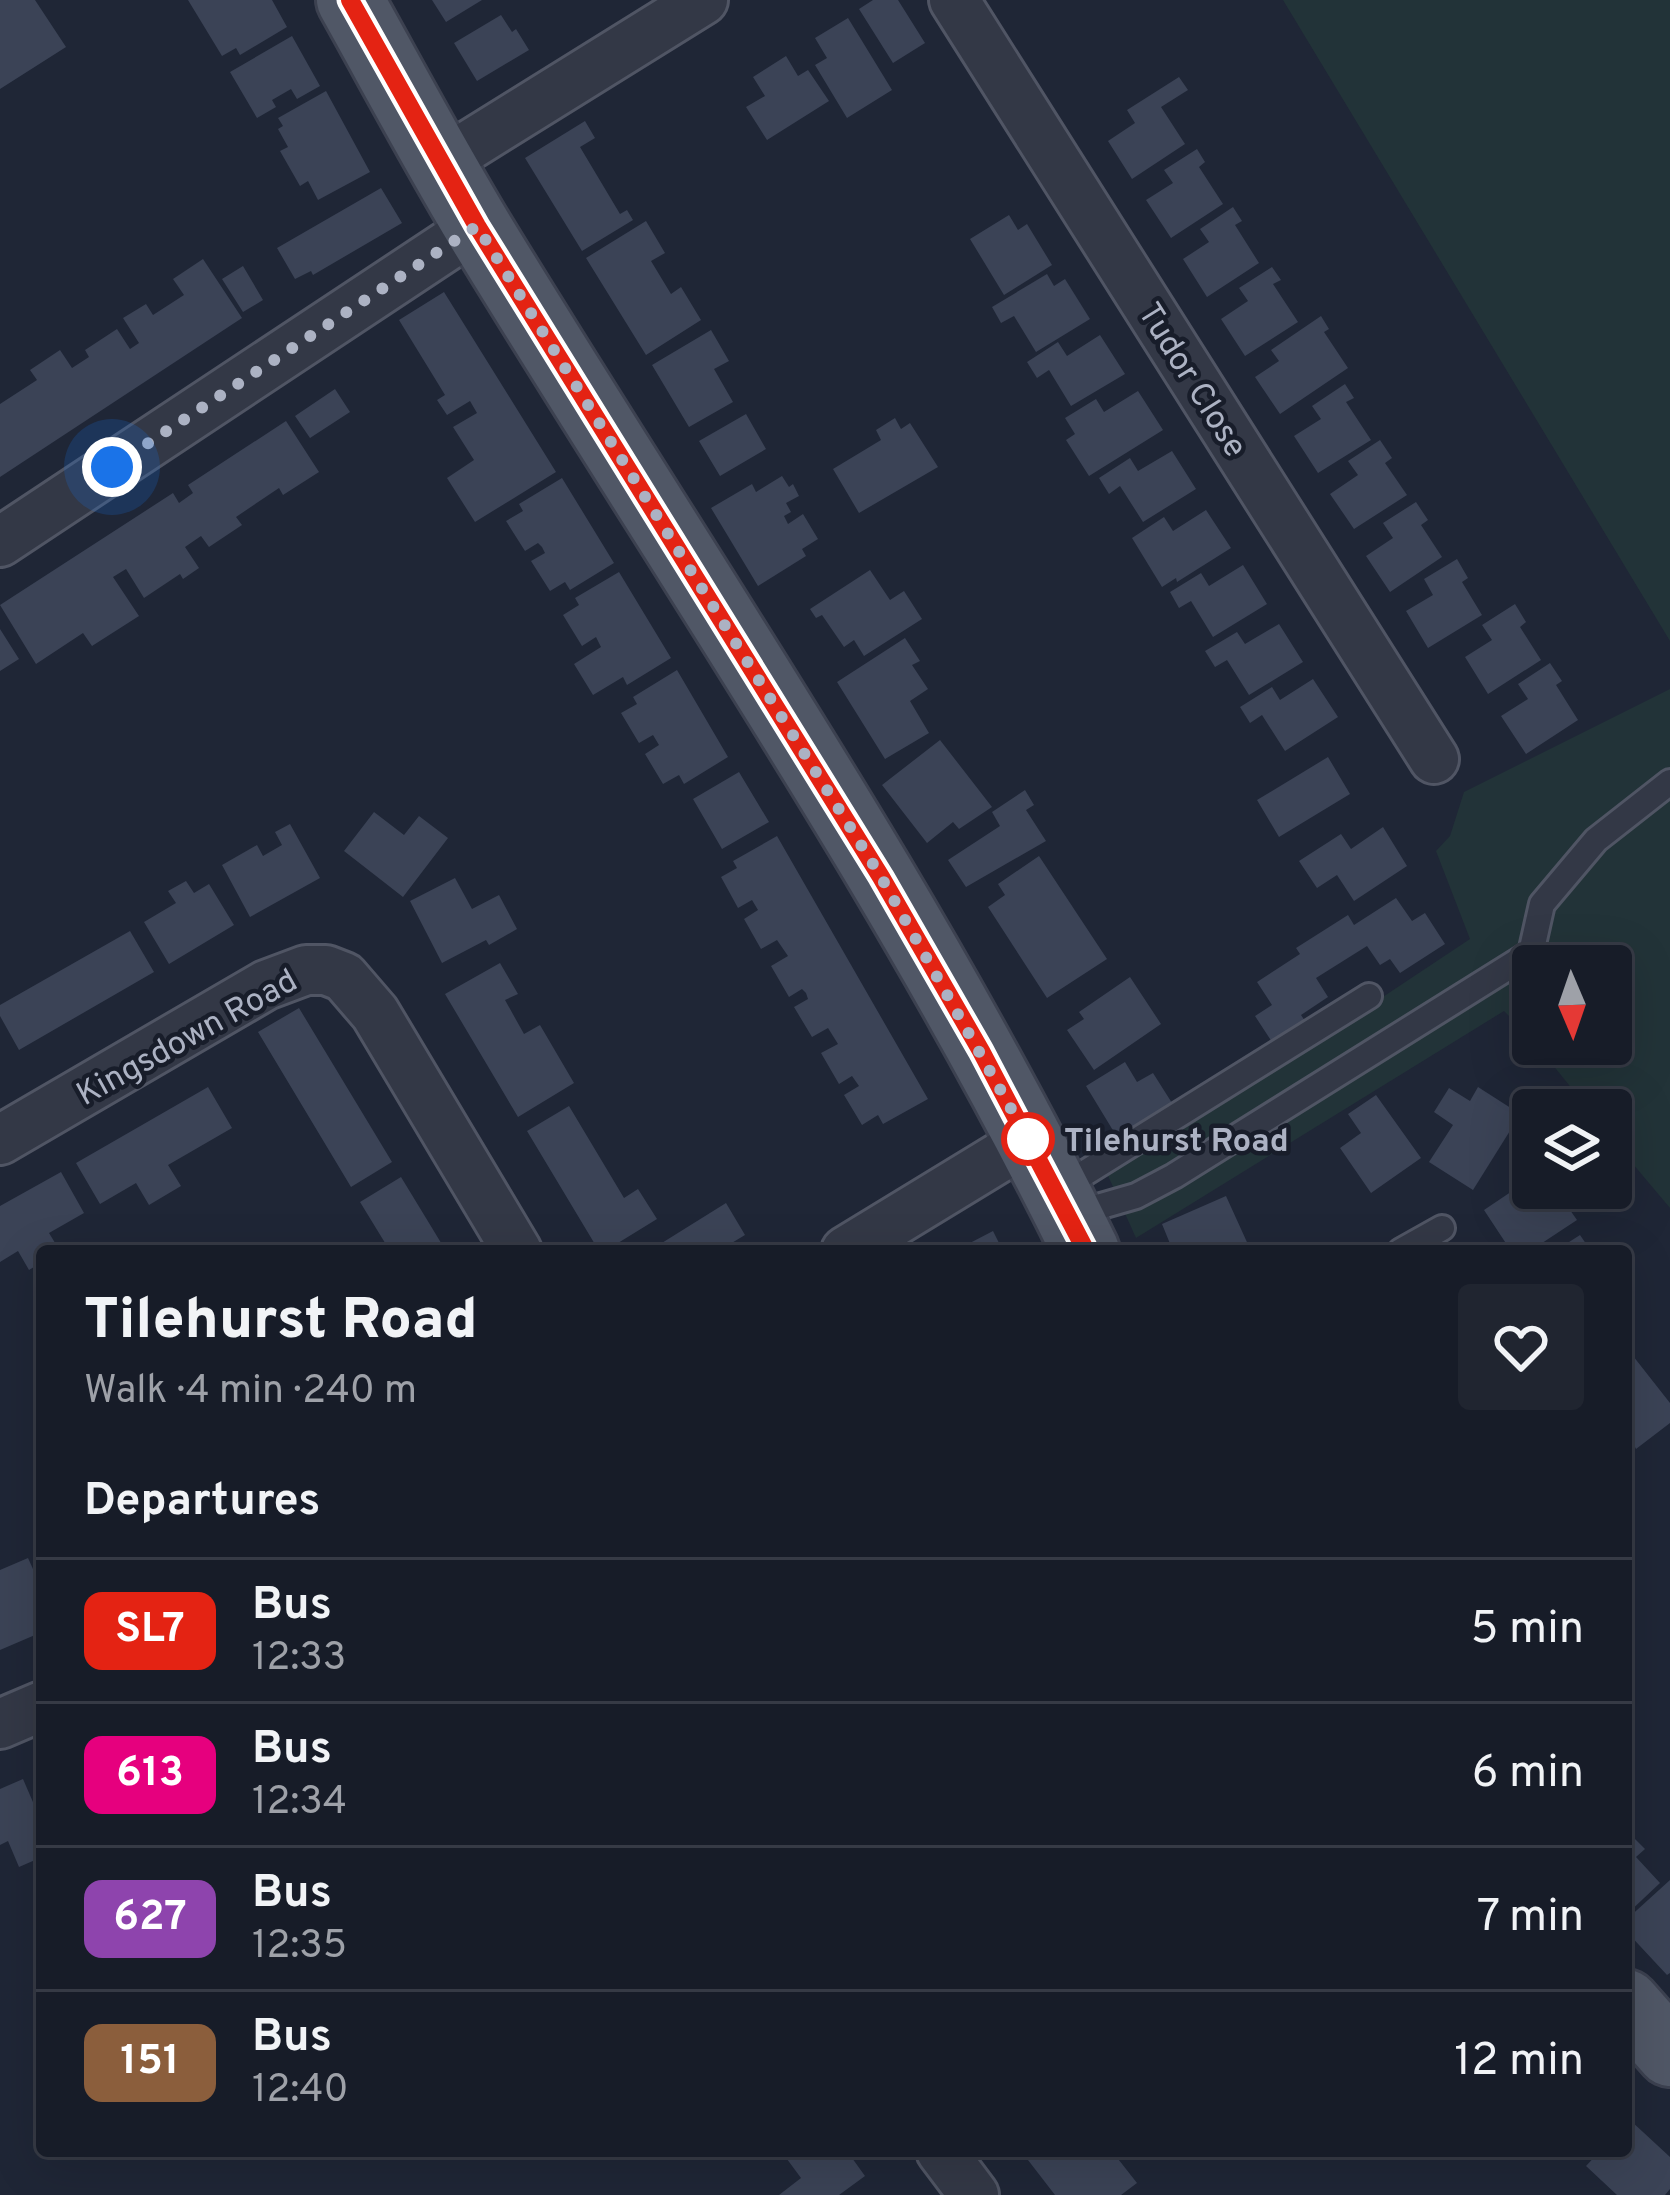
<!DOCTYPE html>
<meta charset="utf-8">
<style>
:root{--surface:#171c28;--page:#202530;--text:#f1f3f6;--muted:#9ea1a8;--line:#363a45}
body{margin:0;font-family:Overpass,sans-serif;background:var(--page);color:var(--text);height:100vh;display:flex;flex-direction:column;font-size:45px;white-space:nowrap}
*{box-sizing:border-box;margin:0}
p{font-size:39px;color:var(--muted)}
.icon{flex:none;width:66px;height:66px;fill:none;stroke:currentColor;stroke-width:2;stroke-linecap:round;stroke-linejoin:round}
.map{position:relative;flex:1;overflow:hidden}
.side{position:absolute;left:36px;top:1245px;width:1596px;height:912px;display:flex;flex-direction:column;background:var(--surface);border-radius:12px;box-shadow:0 12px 48px #0002,0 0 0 3px var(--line)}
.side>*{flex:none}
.badge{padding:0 24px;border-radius:18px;font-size:42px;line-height:78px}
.needle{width:78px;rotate:178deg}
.fabs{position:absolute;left:1512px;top:945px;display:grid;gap:24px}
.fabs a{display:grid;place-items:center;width:120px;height:120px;border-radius:12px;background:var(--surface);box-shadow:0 12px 48px #0002,0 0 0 3px var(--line);font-size:60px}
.you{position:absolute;width:60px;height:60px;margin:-30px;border:9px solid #fff;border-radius:50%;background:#1a73e8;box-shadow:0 0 0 18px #1a73e833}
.map>.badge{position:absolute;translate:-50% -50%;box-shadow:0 0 0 6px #fff}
h2{padding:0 48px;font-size:45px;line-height:108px}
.round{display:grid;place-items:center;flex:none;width:126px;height:126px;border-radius:12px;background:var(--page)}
.headline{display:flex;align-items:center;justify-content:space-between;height:204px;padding:0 48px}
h1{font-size:57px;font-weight:800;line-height:90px}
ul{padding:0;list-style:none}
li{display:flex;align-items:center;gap:36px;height:144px;padding:0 48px;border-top:3px solid var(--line)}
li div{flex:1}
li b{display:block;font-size:45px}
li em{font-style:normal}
li .badge{min-width:132px;font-weight:700;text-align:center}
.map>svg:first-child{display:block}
.green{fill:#223338}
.building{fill:#3b4356}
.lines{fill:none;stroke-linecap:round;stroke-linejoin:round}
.service-casing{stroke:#505564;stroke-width:30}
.minor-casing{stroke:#505564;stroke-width:54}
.primary-casing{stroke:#3c4150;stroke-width:72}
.service{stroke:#333846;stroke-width:24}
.minor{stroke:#333846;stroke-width:48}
.primary{stroke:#505766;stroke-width:66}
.line-casing{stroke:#fff;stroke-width:27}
.line{stroke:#e42313;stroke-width:18}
.walk{stroke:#acb2c3;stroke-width:12;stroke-dasharray:0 21.6}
.stop-dot{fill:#fff;stroke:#e42313;stroke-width:6}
.labels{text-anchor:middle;stroke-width:9;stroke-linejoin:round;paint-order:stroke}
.street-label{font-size:33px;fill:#acb2c3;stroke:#181d2a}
.stop-label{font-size:33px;font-weight:bold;fill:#acb2c3;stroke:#181d2a;text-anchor:start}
</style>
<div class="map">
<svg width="1670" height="2195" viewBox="0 0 1670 2195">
<rect width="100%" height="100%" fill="#1f2636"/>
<path class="green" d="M1283,0H1670V641Z
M1670,689V1208L1611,1138V1110H1589L1536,1044H1611V966H1533V1040L1504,1011L1136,1238L1105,1169L1288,1060L1470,939L1436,851L1450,836L1464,792Z"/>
<path class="building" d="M0,0H35L66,47L0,89Z
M188,0H272L287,27L240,55L236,48L222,56Z
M432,0H482L446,22Z
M873,0H898L925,43L893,63L859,9Z
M501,15L512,32L516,29L529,50L477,81L454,43Z
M848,18L892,90L847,118L815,65L827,58L815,38Z
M292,36L320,86L297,99L291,89L272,100L276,107L257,118L230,72Z
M786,56L798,76L808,70L829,101L767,140L746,107L765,96L753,77Z
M1179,77L1188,90L1161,107L1185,144L1132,179L1108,141L1135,123L1127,110Z
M326,91L370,172L318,200L308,181L300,186L280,151L288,147L278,129L283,126L278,118Z
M585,121L595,138L580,147L620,214L627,210L633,220L582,251L525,158Z
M1197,149L1205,162L1199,167L1223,204L1171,238L1146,200L1173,183L1164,170Z
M381,188L402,223L313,275L311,271L295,279L277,248Z
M1233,207L1242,221L1235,225L1259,263L1207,297L1183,259L1209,242L1200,229Z
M1009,215L1018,230L1027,224L1052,265L1004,295L970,239Z
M646,221L665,253L651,261L671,294L681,287L701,320L646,355L586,258Z
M203,259L242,318L0,477V404L37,380L30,370L60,350L72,368L89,357L85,350L117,329L130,349L139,343L123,318L146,304L153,315L184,295L173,279Z
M243,266L263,300L243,312L222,279Z
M1272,267L1281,280L1273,284L1298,322L1245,356L1221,319L1248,301L1239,288Z
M1047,274L1054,286L1065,279L1090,319L1036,352L1014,316L1001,323L992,307Z
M444,292L556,472L475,522L447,478L474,460L453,427L477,413L470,401L447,415L437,400L445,395L399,320Z
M1321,316L1329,329L1324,332L1348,368L1280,414L1255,377L1279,361L1271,350Z
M711,330L729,361L714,369L733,402L689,427L652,365Z
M1100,335L1125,374L1071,406L1049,370L1037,378L1027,362L1058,342L1067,356Z
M1345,384L1354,398L1346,402L1371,440L1318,473L1294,436L1321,419L1312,406Z
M335,389L350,412L310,438L295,416Z
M1138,391L1163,430L1089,476L1066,440L1075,434L1065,418L1096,399L1104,412Z
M746,414L766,449L720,476L699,441Z
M895,418L901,429L910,423L938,467L859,513L833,469L881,440L876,430Z
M286,421L319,472L283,495L279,488L236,517L242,525L209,547L201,536L185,547L199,568L183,579L180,574L144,598L126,569L113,577L139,616L92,646L83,633L36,664L0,605L173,493L179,503L193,493L188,485Z
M1380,440L1392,458L1385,463L1407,495L1354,529L1330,494L1358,475L1348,461Z
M1172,451L1196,489L1143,522L1120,486L1109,494L1099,478L1130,458L1138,471Z
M782,476L789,487L793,484L799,496L786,503L791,512L784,516L788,524L803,514L818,539L802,549L806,556L758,586L711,508L752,484L756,492Z
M562,478L614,563L570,590L565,582L550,591L531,561L545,553L542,547L538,543L525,551L506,521L523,511L519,504Z
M1416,502L1428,520L1421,525L1442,557L1390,592L1366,556L1393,538L1383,523Z
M1206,510L1231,548L1177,582L1176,578L1162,587L1132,538L1164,517L1173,531Z
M1457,559L1468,578L1462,582L1482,615L1428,648L1406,611L1433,595L1424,579Z
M1243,565L1267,604L1213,637L1191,601L1179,608L1170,592L1201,573L1209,586Z
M870,570L890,600L904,591L922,619L864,656L854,640L844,647L822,615L816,618L810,609Z
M619,572L671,658L627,685L623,677L593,695L574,664L601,647L596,637L582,646L563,615L579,605L575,598Z
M1515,604L1526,622L1520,627L1541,660L1488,694L1465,657L1492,640L1482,625Z
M1279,624L1303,662L1249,695L1227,660L1215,667L1205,651L1237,632L1245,644Z
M0,629L19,659L0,671Z
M905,638L920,661L912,665L928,689L910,701L929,733L885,759L837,682Z
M1550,663L1562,681L1556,685L1578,720L1526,754L1501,716L1528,699L1518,684Z
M677,670L728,757L684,784L679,775L663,784L645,754L659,745L653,735L639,743L621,713L637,704L633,697Z
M1313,679L1338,717L1285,751L1262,715L1250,723L1240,707L1272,687L1280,700Z
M940,740L992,807L959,829L953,822L927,843L882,785Z
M1328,757L1350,794L1279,837L1257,800Z
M739,772L769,822L722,849L693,799Z
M1025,790L1034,805L1026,810L1046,841L966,887L948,860L1000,826L992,812Z
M374,812L404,835L419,816L448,838L403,897L344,851Z
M290,824L320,878L250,917L222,865L257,845L263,856L282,845L275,832Z
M1383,827L1407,866L1354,901L1337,875L1317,888L1299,861L1341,834L1351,849Z
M777,836L928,1099L883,1124L878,1115L862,1125L844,1095L859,1086L852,1076L839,1084L821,1053L838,1044L828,1028L812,1037L794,1007L808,999L806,993L802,989L789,997L771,966L788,956L777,940L761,949L744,919L758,910L752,900L738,908L721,877L737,868L733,861Z
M1039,856L1107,959L1047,998L988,907L1005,895L998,884Z
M455,878L472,909L499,895L517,929L489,945L486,940L442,963L410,901Z
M186,881L194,893L209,884L234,925L169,964L144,922L176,903L168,891Z
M1396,898L1412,921L1425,913L1445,944L1400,973L1390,959L1380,965L1367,946L1316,978L1328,997L1301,1015L1309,1027L1276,1048L1255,1016L1272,1005L1257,982L1300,954L1296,948L1348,915L1354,925Z
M130,931L154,972L19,1050L0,1016V1005Z
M500,963L518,994L505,1000L524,1034L540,1025L574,1083L518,1117L445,994Z
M1130,977L1161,1024L1094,1070L1067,1030L1084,1019L1079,1012Z
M299,1008L392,1162L351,1187L258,1032Z
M1125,1062L1137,1082L1153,1073L1172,1103L1117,1137L1086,1086Z
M208,1087L232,1128L168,1165L181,1186L149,1205L136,1183L100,1204L76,1163Z
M1478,1087L1517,1112L1509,1124L1513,1126L1473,1190L1429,1162L1453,1125L1434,1112L1449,1088L1470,1101Z
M1376,1095L1421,1158L1371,1193L1340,1148L1361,1133L1348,1114Z
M569,1106L624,1198L638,1189L657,1219L605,1251H599L527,1131Z
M61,1172L84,1213L49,1233L60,1251H42V1262L29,1270L18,1251L0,1262V1206Z
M401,1177L429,1223L446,1251H390L360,1202Z
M1533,1177V1188H1570L1580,1204L1570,1210L1577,1220L1530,1251H1511L1484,1210Z
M1226,1196L1251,1251H1173L1162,1224Z
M726,1203L745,1235L725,1247L727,1251H649Z
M993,1231L1003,1251H956L968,1244Z
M1580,1235L1591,1251H1555Z
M1626,1347L1670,1403V1423L1636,1449L1634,1445L1626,1451Z
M28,1558L42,1589V1632L0,1650V1570Z
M23,1779L42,1823V1857L19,1867L8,1841L0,1845V1789Z
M1629,1833L1645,1849L1636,1857L1660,1883L1626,1915V1837Z
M1670,1880V1973L1667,1975L1626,1931V1920Z
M1630,2120L1670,2157V2189L1665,2195H1617L1586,2166L1600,2151H1626V2124Z
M781,2151H847L865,2176L839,2195H779L801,2178Z
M1021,2151H1119L1115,2155L1137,2183L1121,2195H1055Z"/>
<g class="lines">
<g class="service-casing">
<path id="service" d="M1056,1191L1369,996
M1070,1215L1136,1196L1174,1176L1531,953L1542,904L1596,840L1670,782
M1401,1251L1442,1228"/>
</g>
<g class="minor-casing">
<path id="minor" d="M954,0L1434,759
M441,163L703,0
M0,542L477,226
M0,1140L266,985L306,970H326L344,977L375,1013L517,1251
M846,1251L1028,1140
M0,1724L42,1706
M941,2151L974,2195"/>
</g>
<g class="primary-casing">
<path id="primary" d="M350,0C393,77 434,154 479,229C685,567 912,895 1086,1251
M1626,2003L1670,2053"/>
</g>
<use href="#service" class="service"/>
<use href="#minor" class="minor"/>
<use href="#primary" class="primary"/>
</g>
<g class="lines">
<g class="line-casing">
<path id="line" d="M350,0L477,226L881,877L981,1051L1086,1251"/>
</g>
<use href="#line" class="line"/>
<path class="walk" d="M112,467L477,226L881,877L1028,1139"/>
</g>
<circle class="stop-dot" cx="1028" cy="1139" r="24"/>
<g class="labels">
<g class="street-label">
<text transform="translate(1194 379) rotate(58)" y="12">Tudor Close</text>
<text transform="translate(186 1036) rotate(-29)" y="12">Kingsdown Road</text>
</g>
<g class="stop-label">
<text x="1064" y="1151">Tilehurst Road</text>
</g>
</g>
</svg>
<div class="fabs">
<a><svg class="needle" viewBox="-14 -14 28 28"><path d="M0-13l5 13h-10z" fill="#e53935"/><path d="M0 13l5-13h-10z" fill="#9ea1a8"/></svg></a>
<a><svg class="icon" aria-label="layers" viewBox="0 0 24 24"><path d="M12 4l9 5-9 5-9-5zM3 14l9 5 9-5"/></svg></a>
</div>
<div class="you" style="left:112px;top:467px"></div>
<section class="side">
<div class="headline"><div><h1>Tilehurst Road</h1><p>Walk · 4 min · 240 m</p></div><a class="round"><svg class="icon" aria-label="heart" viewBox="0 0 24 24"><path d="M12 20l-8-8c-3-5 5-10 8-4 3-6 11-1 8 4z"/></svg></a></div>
<h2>Departures</h2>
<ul>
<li><span class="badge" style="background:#e42313;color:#fff">SL7</span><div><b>Bus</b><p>12:33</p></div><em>5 min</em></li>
<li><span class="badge" style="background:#e6007e;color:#fff">613</span><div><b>Bus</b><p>12:34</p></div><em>6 min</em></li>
<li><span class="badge" style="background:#8e44ad;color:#fff">627</span><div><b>Bus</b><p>12:35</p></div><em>7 min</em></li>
<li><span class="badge" style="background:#8b5e3c;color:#fff">151</span><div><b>Bus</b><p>12:40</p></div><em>12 min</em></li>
</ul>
</section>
</div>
